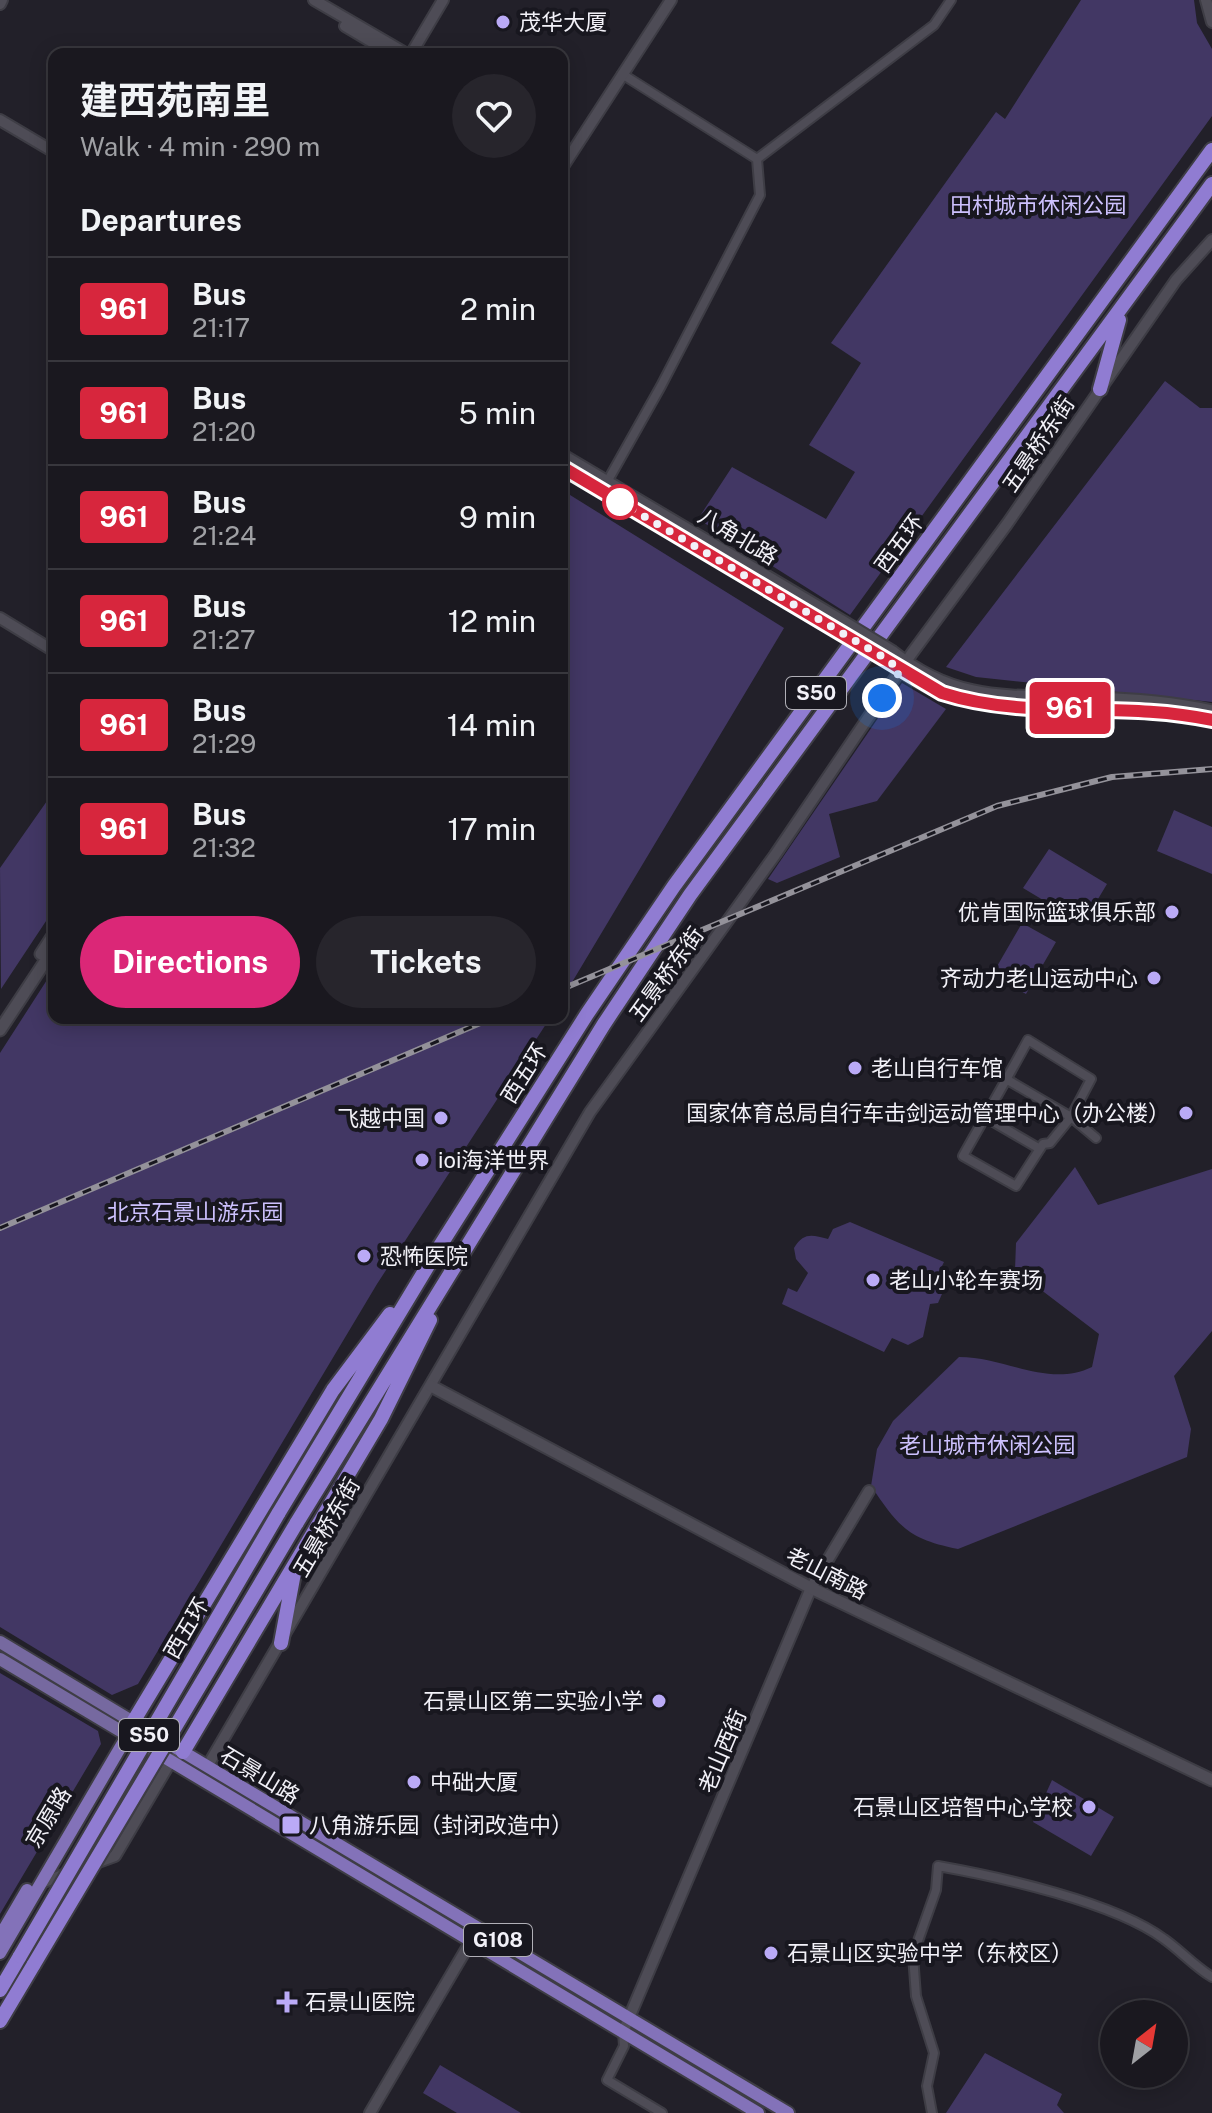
<!DOCTYPE html>
<meta charset="utf-8">
<style>
:root{--surface:#1a181f;--page:#27252c;--text:#f1f3f6;--muted:#9fa0a4;--line:#38373d;--accent:#db2777}
body{margin:0;font-family:"Public Sans","Noto Sans SC",sans-serif;background:var(--page);color:var(--text);height:100vh;display:flex;flex-direction:column;font-size:30px;white-space:nowrap}
*{box-sizing:border-box;margin:0}
p{font-size:26px;color:var(--muted)}
.icon{flex:none;width:44px;height:44px;fill:none;stroke:currentColor;stroke-width:2;stroke-linecap:round;stroke-linejoin:round}
.map{position:relative;flex:1;overflow:hidden}
.details{position:absolute;left:48px;top:48px;width:520px;height:976px;display:flex;flex-direction:column;background:var(--surface);border-radius:16px;box-shadow:0 4px 20px #0003,0 0 0 2px var(--line)}
.details>*{flex:none}
.badge{padding:0 16px;border-radius:6px;font-size:28px;line-height:52px}
.needle{width:52px;rotate:31deg}
.buttons{position:absolute;left:1100px;top:2000px;display:grid;gap:16px}
.buttons a{display:grid;place-items:center;width:88px;height:88px;border-radius:50%;background:var(--surface);box-shadow:0 4px 20px #0003,0 0 0 2px var(--line);font-size:40px}
.you{position:absolute;width:40px;height:40px;margin:-20px;border:6px solid #fff;border-radius:50%;background:#1a73e8;box-shadow:0 0 0 12px #1a73e833}
.map>.badge{position:absolute;translate:-50% -50%;box-shadow:0 0 0 4px #fff}
h2{padding:0 32px;font-size:30px;line-height:72px}
.round{display:grid;place-items:center;flex:none;width:84px;height:84px;border-radius:42px;background:var(--page)}
.overview{display:flex;align-items:center;justify-content:space-between;height:136px;padding:0 32px}
h1{font-size:38px;font-weight:700;line-height:60px}
.cta{display:flex;gap:16px;margin-top:auto;padding:16px 32px}
.cta a{flex:1;height:92px;border-radius:48px;background:var(--accent);color:#fff;font-size:32px;font-weight:700;line-height:92px;text-align:center}
.cta a+a{background:var(--page);color:var(--text)}
ul{padding:0;list-style:none}
li{display:flex;align-items:center;gap:24px;height:104px;padding:0 32px;border-top:2px solid var(--line)}
li div{flex:1}
li b{display:block;font-size:30px}
li em{font-style:normal}
li .badge{min-width:88px;font-weight:700;text-align:center}
.map>svg:first-child{display:block}
.green{fill:#423764}
.lines{fill:none;stroke-linecap:round;stroke-linejoin:round}
.minor-casing{stroke:#3e3d45;stroke-width:12}
.tertiary-casing{stroke:#3e3d45;stroke-width:14}
.secondary-casing{stroke:#3e3d45;stroke-width:15}
.primary-casing{stroke:#3e3d45;stroke-width:16}
.trunk-casing{stroke:#3e3d45;stroke-width:16}
.motorway-casing{stroke:#3e3d45;stroke-width:18}
.minor{stroke:#4e4c56;stroke-width:8}
.tertiary{stroke:#4e4c56;stroke-width:10}
.secondary{stroke:#4e4c56;stroke-width:11}
.primary{stroke:#7669a0;stroke-width:12}
.trunk{stroke:#8372b9;stroke-width:12}
.motorway{stroke:#907cd2;stroke-width:14}
.rail-casing{stroke:#94929a;stroke-width:6}
.rail{stroke:#18171f;stroke-width:3;stroke-dasharray:9;stroke-linecap:butt}
.secondary-bridge-casing{stroke:#3e3d45;stroke-width:15;stroke-linecap:butt}
.motorway-bridge-casing{stroke:#3e3d45;stroke-width:18;stroke-linecap:butt}
.secondary-bridge{stroke:#4e4c56;stroke-width:11}
.motorway-bridge{stroke:#907cd2;stroke-width:14}
.line-casing{stroke:#fff;stroke-width:18}
.line{stroke:#d7263d;stroke-width:12}
.walk{stroke:#f2f1f8;stroke-width:8;stroke-dasharray:0 14.4}
.poi-dot{fill:#baaaf6;stroke:#18171f;stroke-width:3}
.stop-dot{fill:#fff;stroke:#d7263d;stroke-width:4}
.labels{text-anchor:middle;stroke-width:8;stroke-linejoin:round;paint-order:stroke}
.shield{fill:#18171f;stroke:#b1b0b7;stroke-width:2}
.shield-label{font-size:20px;font-weight:bold;fill:#f2f1f8}
.poi-label{font-size:22px;fill:#f2f1f8;stroke:#18171f;text-anchor:start}
.park-label{font-size:22px;fill:#cdc1fe;stroke:#18171f}
.street-label{font-size:22px;fill:#f2f1f8;stroke:#18171f}
</style>
<div class="map">
<svg width="1212" height="2113" viewBox="0 0 1212 2113">
<rect width="100%" height="100%" fill="#222029"/>
<path class="green" d="M1081,0H1194L1197,23L1212,49V116L850,615L698,519L732,467L826,519L855,472L809,445L861,363L831,343L996,112L1005,119Z
M1165,381L1200,408H1212V702L976,677L946,667Z
M562,490L784,628L562,999Z
M902,683L946,709L877,801L829,814L840,857L777,883L768,879Z
M54,791V909L1,989L0,868Z
M1174,810L1212,827V874L1157,851Z
M1049,849L1107,884L1083,924L1023,888Z
M1022,923L1056,942L1026,994L992,975Z
M54,969V1018H550L377,1284L138,1684L112,1695L0,1627V1053Z
M1075,1167L1098,1205L1212,1169V1331L1174,1376L1191,1429L1187,1457L958,1549C908,1539 899,1527 871,1486L877,1449L893,1421L959,1357C1006,1357 1048,1388 1092,1367L1099,1334L1015,1270L1016,1243Z
M850,1222L944,1262L939,1272L945,1287L938,1303L930,1304L923,1337L908,1345L892,1338L884,1352L782,1304L788,1288L797,1292L808,1273L796,1259L794,1248C804,1232 812,1235 828,1239L833,1229Z
M0,1673L98,1731L101,1744L0,1914Z
M1052,1780L1114,1817L1091,1856L1033,1822Z
M985,2053L1062,2094L1057,2105L1064,2113H946Z
M440,2065L521,2113H457L423,2093Z"/>
<g class="lines">
<g class="minor-casing">
<path id="minor" d="M757,159L934,25L951,0
M607,482L661,386L760,195L757,159L622,74
M1006,1079L1071,1117L1050,1143L1043,1144L1016,1186L963,1156C985,1117 1007,1079 1028,1040L1091,1079L1071,1117L1096,1138
M985,1117L1040,1149
M623,2032L624,2046L607,2080L662,2113
M932,2113L927,2086L934,2053L916,1996L913,1955L936,1890L938,1866C1000,1877 1114,1902 1164,1939C1181,1951 1194,1966 1212,1977"/>
</g>
<g class="tertiary-casing">
<path id="tertiary" d="M314,0L407,54
M1206,0L1212,22
M0,4L2,0
M345,26L392,54
M411,54L443,0
M0,120L54,152
M562,168L671,0
M0,618L54,651
M207,1767L590,1112L775,855L912,653L1007,524L1176,280L1212,240
M41,1883L115,1856L171,1761L183,1752
M623,2032L811,1588L869,1491
M370,2113L471,1941"/>
</g>
<g class="secondary-casing">
<path id="secondary" d="M562,455L842,621
M562,467L834,628
M893,652C958,704 1013,695 1090,698C1132,699 1172,702 1212,711
M888,660C952,719 1035,705 1115,707C1148,709 1180,713 1212,720
M41,954L54,934
M0,1030L54,948
M431,1386L811,1588L1212,1780"/>
</g>
<g class="primary-casing">
<path id="primary" d="M0,1642L133,1722
M0,1659L129,1736"/>
</g>
<g class="trunk-casing">
<path id="trunk" d="M133,1722L788,2113
M129,1736L758,2113
M0,1936L27,1890
M0,1953L130,1731"/>
</g>
<g class="motorway-casing">
<path id="motorway" d="M1100,389L1119,320
M278,1514L438,1249L587,1014L674,886L1212,150
M296,1524L604,1024L690,895L1212,184
M281,1643L294,1573
M133,1722L333,1390L390,1314
M183,1752L381,1419L430,1320
M0,1990L20,1956
M0,2021L34,1964"/>
</g>
<use href="#minor" class="minor"/>
<use href="#tertiary" class="tertiary"/>
<use href="#secondary" class="secondary"/>
<use href="#primary" class="primary"/>
<use href="#trunk" class="trunk"/>
<use href="#motorway" class="motorway"/>
<g class="rail-casing">
<path id="rail" d="M562,989L997,806L1112,777L1212,769
M0,1228L492,1018"/>
</g>
<use href="#rail" class="rail"/>
<g class="secondary-bridge-casing">
<path id="secondary-bridge" d="M842,621L893,652
M834,628L888,660"/>
</g>
<g class="motorway-bridge-casing">
<path id="motorway-bridge" d="M20,1956L278,1514
M34,1964L296,1524"/>
</g>
<use href="#secondary-bridge" class="secondary-bridge"/>
<use href="#motorway-bridge" class="motorway-bridge"/>
</g>
<g class="lines">
<g class="line-casing">
<path id="line" d="M562,467L942,693C1029,721 1122,700 1212,720"/>
</g>
<use href="#line" class="line"/>
<path class="walk" d="M620,502L888,660L900,671L882,698"/>
</g>
<g class="poi-dot">
<circle cx="503" cy="22" r="8"/>
<circle cx="1172" cy="912" r="8"/>
<circle cx="1154" cy="978" r="8"/>
<circle cx="855" cy="1068" r="8"/>
<circle cx="1186" cy="1113" r="8"/>
<circle cx="441" cy="1118" r="8"/>
<circle cx="422" cy="1160" r="8"/>
<circle cx="364" cy="1256" r="8"/>
<circle cx="873" cy="1280" r="8"/>
<circle cx="659" cy="1701" r="8"/>
<circle cx="414" cy="1782" r="8"/>
<circle cx="1089" cy="1807" r="8"/>
<rect x="281" y="1815" width="20" height="20" rx="4"/>
<circle cx="771" cy="1953" r="8"/>
<path d="M283 1990h8v8h8v8h-8v8h-8v-8h-8v-8h8z"/>
</g>
<circle class="stop-dot" cx="620" cy="502" r="16"/>
<g class="labels">
<g class="shield">
<rect x="786" y="677" width="60" height="32" rx="6"/>
<rect x="119" y="1719" width="60" height="32" rx="6"/>
<rect x="464" y="1924" width="68" height="32" rx="6"/>
</g>
<g class="shield-label">
<text x="816" y="700">S50</text>
<text x="149" y="1742">S50</text>
<text x="498" y="1947">G108</text>
</g>
<g class="poi-label">
<text x="519" y="30">茂华大厦</text>
<text x="1156" y="920" text-anchor="end">优肯国际篮球俱乐部</text>
<text x="1138" y="986" text-anchor="end">齐动力老山运动中心</text>
<text x="871" y="1076">老山自行车馆</text>
<text x="1170" y="1121" text-anchor="end">国家体育总局自行车击剑运动管理中心（办公楼）</text>
<text x="425" y="1126" text-anchor="end">飞越中国</text>
<text x="438" y="1168">ioi海洋世界</text>
<text x="380" y="1264">恐怖医院</text>
<text x="889" y="1288">老山小轮车赛场</text>
<text x="643" y="1709" text-anchor="end">石景山区第二实验小学</text>
<text x="430" y="1790">中础大厦</text>
<text x="1073" y="1815" text-anchor="end">石景山区培智中心学校</text>
<text x="309" y="1833">八角游乐园（封闭改造中）</text>
<text x="787" y="1961">石景山区实验中学（东校区）</text>
<text x="305" y="2010">石景山医院</text>
</g>
<g class="park-label">
<text x="1038" y="213">田村城市休闲公园</text>
<text x="195" y="1220">北京石景山游乐园</text>
<text x="987" y="1453">老山城市休闲公园</text>
</g>
<g class="street-label">
<text transform="translate(1038 444) rotate(-56)" y="8">五景桥东街</text>
<text transform="translate(738 536) rotate(31)" y="8">八角北路</text>
<text transform="translate(899 543) rotate(-54)" y="8">西五环</text>
<text transform="translate(666 974) rotate(-54)" y="8">五景桥东街</text>
<text transform="translate(524 1073) rotate(-58)" y="8">西五环</text>
<text transform="translate(326 1527) rotate(-60)" y="8">五景桥东街</text>
<text transform="translate(827 1573) rotate(27)" y="8">老山南路</text>
<text transform="translate(186 1628) rotate(-60)" y="8">西五环</text>
<text transform="translate(722 1751) rotate(-67)" y="8">老山西街</text>
<text transform="translate(260 1775) rotate(31)" y="8">石景山路</text>
<text transform="translate(48 1817) rotate(-59)" y="8">京原路</text>
</g>
</g>
</svg>
<div class="buttons">
<a><svg class="needle" viewBox="-14 -14 28 28"><path d="M0-13l5 13h-10z" fill="#e53935"/><path d="M0 13l5-13h-10z" fill="#9fa0a4"/></svg></a>
</div>
<div class="you" style="left:882px;top:698px"></div>
<b class="badge" style="left:1070px;top:708px;background:#d7263d;color:#fff">961</b>
<section class="details">
<div class="overview"><div><h1>建西苑南里</h1><p>Walk · 4 min · 290 m</p></div><a class="round"><svg class="icon" aria-label="heart" viewBox="0 0 24 24"><path d="M12 20l-8-8c-3-5 5-10 8-4 3-6 11-1 8 4z"/></svg></a></div>
<h2>Departures</h2>
<ul>
<li><span class="badge" style="background:#d7263d;color:#fff">961</span><div><b>Bus</b><p>21:17</p></div><em>2 min</em></li>
<li><span class="badge" style="background:#d7263d;color:#fff">961</span><div><b>Bus</b><p>21:20</p></div><em>5 min</em></li>
<li><span class="badge" style="background:#d7263d;color:#fff">961</span><div><b>Bus</b><p>21:24</p></div><em>9 min</em></li>
<li><span class="badge" style="background:#d7263d;color:#fff">961</span><div><b>Bus</b><p>21:27</p></div><em>12 min</em></li>
<li><span class="badge" style="background:#d7263d;color:#fff">961</span><div><b>Bus</b><p>21:29</p></div><em>14 min</em></li>
<li><span class="badge" style="background:#d7263d;color:#fff">961</span><div><b>Bus</b><p>21:32</p></div><em>17 min</em></li>
</ul>
<div class="cta"><a>Directions</a><a>Tickets</a></div>
</section>
</div>
